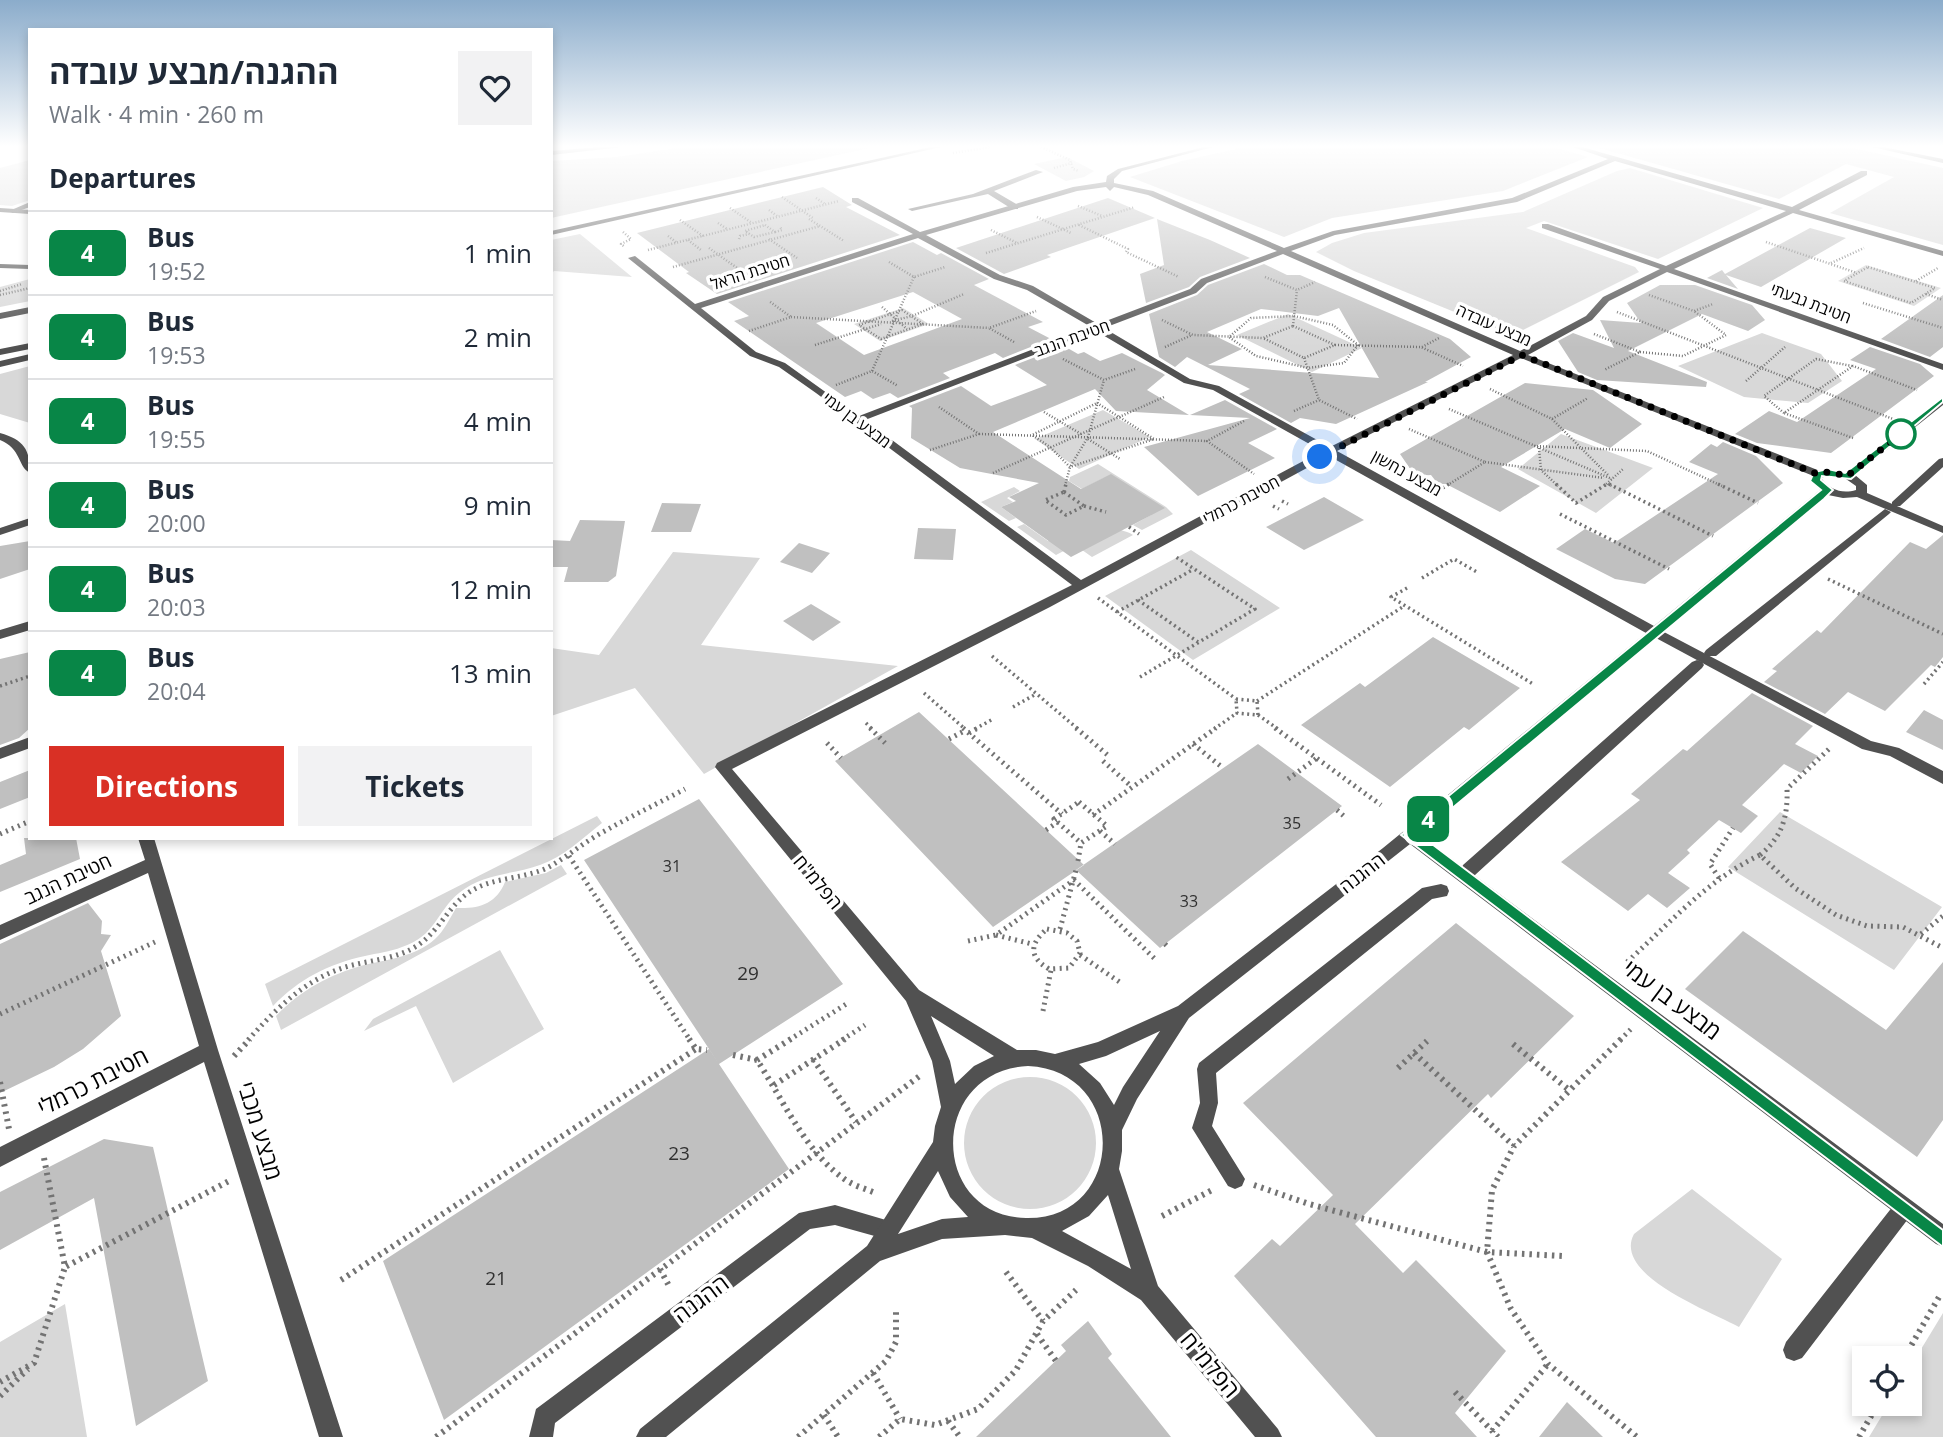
<!DOCTYPE html>
<meta charset="utf-8">
<style>
:root{--surface:#fff;--page:#f2f2f3;--text:#1f2937;--muted:#747a83;--line:#e0e1e3;--accent:#d93025}
body{margin:0;font-family:"Open Sans",Heebo,sans-serif;background:var(--page);color:var(--text);height:100vh;display:flex;flex-direction:column;font-size:26px;white-space:nowrap}
*{box-sizing:border-box;margin:0}
p{font-size:23px;color:var(--muted)}
.icon{flex:none;width:38px;height:38px;fill:none;stroke:currentColor;stroke-width:2;stroke-linecap:round;stroke-linejoin:round}
.map{position:relative;flex:1;overflow:hidden}
.details{position:absolute;left:28px;top:28px;width:525px;height:812px;display:flex;flex-direction:column;background:var(--surface);border-radius:0px;box-shadow:0 4px 10px #0003}
.details>*{flex:none}
.badge{padding:0 14px;border-radius:10px;font-size:24px;line-height:46px}
.fabs{position:absolute;left:1852px;top:1346px;display:grid;gap:14px}
.fabs a{display:grid;place-items:center;width:70px;height:70px;border-radius:0px;background:var(--surface);box-shadow:0 4px 10px #0003;font-size:35px}
.you{position:absolute;width:35px;height:35px;margin:-18px;border:5px solid #fff;border-radius:50%;background:#1a73e8;box-shadow:0 0 0 10px #1a73e833}
.map>.badge{position:absolute;translate:-50% -50%;box-shadow:0 0 0 4px #fff}
h2{padding:0 21px;font-size:26px;line-height:63px}
.round{display:grid;place-items:center;flex:none;width:74px;height:74px;border-radius:0px;background:var(--page)}
.overview{display:flex;align-items:center;justify-content:space-between;height:119px;padding:0 21px}
h1{font-size:33px;font-weight:700;line-height:52px}
.primary-button{display:flex;gap:14px;margin-top:auto;padding:14px 21px}
.primary-button a{flex:1;height:80px;border-radius:0px;background:var(--accent);color:#fff;font-size:28px;font-weight:700;line-height:80px;text-align:center}
.primary-button a+a{background:var(--page);color:var(--text)}
ul{padding:0;list-style:none}
li{display:flex;align-items:center;gap:21px;height:84px;padding:0 21px;border-top:2px solid var(--line)}
li div{flex:1}
li b{display:block;font-size:26px}
li em{font-style:normal}
li .badge{min-width:77px;font-weight:700;text-align:center}
.map>svg:first-child{display:block}
.green{fill:#d8d8d8}
.building{fill:#c0c0c0;fill-rule:evenodd}
.lines{fill:none;stroke-linecap:round;stroke-linejoin:round}
.path-far3{stroke:#737373;stroke-width:2.5;stroke-dasharray:1 2;stroke-linecap:butt}
.path-far2{stroke:#737373;stroke-width:3.5;stroke-dasharray:2 3.5;stroke-linecap:butt}
.path-far1{stroke:#737373;stroke-width:5;stroke-dasharray:2 4.5;stroke-linecap:butt}
.path{stroke:#737373;stroke-width:6;stroke-dasharray:2.5 5;stroke-linecap:butt}
.service{fill:#515151;fill-rule:evenodd}
.pedestrian{fill:#515151;fill-rule:evenodd}
.minor{fill:#515151;fill-rule:evenodd}
.tertiary{fill:#515151;fill-rule:evenodd}
.line{fill:#088647;stroke:#fff;stroke-width:2}
.walk{stroke:#000;stroke-width:7;stroke-dasharray:0 12.6}
.stop-dot{fill:#fff;stroke:#088647;stroke-width:3.5}
.labels{text-anchor:middle;stroke-width:7;stroke-linejoin:round;paint-order:stroke}
.far-street-label{font-size:16px;fill:#000;stroke:#fff}
.number-label{font-size:16px;fill:#303030}
.street-label{font-size:19px;fill:#000;stroke:#fff}
.near-number-label{font-size:19px;fill:#303030}
.near-street-label{font-size:23px;fill:#000;stroke:#fff}
</style>
<div class="map">
<svg width="1943" height="1437" viewBox="0 0 1943 1437">
<rect width="100%" height="100%" fill="#fff"/>
<path class="green" d="M683,147H874L551,218V161L617,157Z
M1245,147H1553L1588,157L1503,191L1332,218L1284,237L1130,177L1182,161Z
M1596,147H1848L1943,168V245L1830,213L1894,177L1846,164L1779,199Z
M1067,157L1094,171L1084,177L1066,181L1034,164Z
M30,160V200L12,206L0,205V168Z
M1630,168L1763,208L1658,259L1544,221L1526,228L1635,267L1639,272L1515,334L1501,331L1354,271L1316,252L1332,243L1364,233L1523,212L1617,171Z
M580,234L632,277L554,271L551,274V240Z
M1866,265L1941,288L1914,306L1838,281Z
M30,279V301L0,307V287Z
M903,308L929,324L880,341L854,324Z
M1288,314L1362,348L1312,372L1237,335Z
M1762,333L1821,354L1842,381L1808,403L1744,397L1678,366Z
M30,366V423L0,414V374Z
M1103,410L1150,437L1079,469L1035,439Z
M1561,434L1653,468L1596,513L1518,469Z
M1098,464L1166,507L1173,514L1142,530L1133,525L1151,515L1104,478L1082,489L1069,481L1070,477Z
M1014,487L1020,491L1007,498L1013,502L1001,507L1016,518L1009,521L981,502Z
M1024,524L1048,541C1068,531 1113,522 1133,535L1092,557L1075,545L1056,555L1017,527Z
M1191,550L1280,608L1193,660L1105,596Z
M673,552L760,558L701,645L898,666L704,774L635,688L551,716V648L599,655Z
M1780,812L1942,907L1894,970L1728,867Z
M597,816L602,823C583,838 563,857 540,865C512,875 483,873 459,893C436,912 436,936 402,947C390,952 377,953 365,956C328,964 299,979 273,1006L265,984Z
M561,865L567,874L281,1030L276,1016C302,989 329,975 364,965C389,959 415,957 435,939C444,931 450,918 456,908C479,909 496,904 505,882L546,873Z
M500,950L544,1029L453,1083L416,1006L364,1031L373,1019Z
M964 1143a66 66 0 1 1 132 0a66 66 0 1 1-132 0Z
M1692,1189L1782,1259L1739,1327C1710,1311 1612,1275 1634,1234Z
M65,1304L87,1437H0V1342Z
M1943,1313V1437H1869L1889,1404H1909V1369Z"/>
<path class="building" d="M823,187L852,205L846,207L900,235L717,294L686,273L689,272L637,233Z
M1108,198L1155,218L1047,255L1051,257L1004,274L956,248Z
M1157,219L1210,240L1250,258L1200,277L1189,287L1146,303L1140,274L1164,265Z
M1810,228L1846,238L1761,287L1726,275L1738,289L1707,278L1722,270L1725,274Z
M913,242L937,255L941,253L989,279L974,285L1043,322L1028,327L1051,339L1003,358L995,353L943,373L950,378L898,398L890,393L873,399L861,391L845,397L734,321L749,316L728,302ZM913,292L962,319L864,355L816,323Z
M1264,264L1287,275H1300L1450,339L1471,357L1425,382H1428L1336,424L1300,418L1291,423L1239,394L1250,389L1187,357L1175,367L1159,357L1149,314L1197,295L1208,285ZM1339,308L1379,378L1208,365L1242,349L1207,332L1261,309L1318,316Z
M1660,285H1695L1752,305L1765,320L1748,331L1702,314L1628,351L1707,382L1706,387L1597,380L1578,372L1558,341L1573,333L1614,348L1600,320L1641,323L1627,303Z
M1943,295V347L1930,357L1881,339Z
M1064,346L1078,354L1084,352L1100,361L1122,353L1162,373L1165,375L1147,390L1189,415L1116,411L1095,389L993,432L1081,489L1111,474L1165,508L1071,557L1001,507L1016,501L1009,497L1039,483L960,468L911,438L912,408L909,406L961,386L991,406L1047,385L1015,365Z
M1870,347L1920,364L1934,376L1831,453L1757,443L1735,434L1769,411L1797,422L1876,369L1850,360Z
M1525,383L1593,390L1642,424L1610,448L1565,429L1501,467L1540,486L1500,512L1446,484H1438L1431,475L1415,476L1400,454Z
M1225,400L1277,429L1248,443L1275,458L1198,496L1144,447L1250,418L1190,415Z
M1723,442L1756,456L1783,483L1645,584L1615,579L1556,549L1585,529L1614,543L1718,474L1689,462L1711,444L1717,447Z
M1324,497L1364,520L1304,550L1266,527Z
M662,503L701,504L691,532H651Z
M580,520L625,521L616,576L608,582H564L568,567H551V540L570,541Z
M918,528L956,529L953,560L914,559Z
M1943,535V657L1935,667L1931,665L1885,711L1848,692L1825,714L1764,682L1777,671L1772,669L1817,630L1821,633L1910,542L1926,549Z
M30,541V569L0,579V546Z
M799,543L830,553L812,573L780,562Z
M811,604L841,622L813,641L783,621Z
M1433,637L1520,688L1469,730L1464,727L1390,787L1301,725L1360,683L1365,687Z
M30,652V728L19,738L0,745V659Z
M1752,693L1813,726L1795,744L1818,756L1801,773L1784,764L1742,805L1758,816L1741,833L1719,820L1687,850L1690,853L1668,873L1690,888L1667,908L1648,894L1628,911L1561,862L1640,800L1631,794L1683,749L1687,751Z
M1924,710L1943,720V750L1906,732Z
M919,712L1084,865L993,927L835,761Z
M1258,744L1342,806L1160,948L1076,870Z
M30,770V797L0,809V782Z
M699,799L843,984L719,1064L584,860Z
M24,838H76L80,859L0,892V865L26,854Z
M88,903L102,921L101,934L111,935L101,951L121,1016L83,1049L54,1067L0,1093V944Z
M1456,923L1574,1016L1491,1098L1488,1094L1355,1224L1403,1273L1416,1260L1506,1351L1455,1413L1477,1437H1376L1234,1276L1272,1239L1280,1246L1333,1195L1243,1103Z
M1743,931L1886,1030L1943,962V1120L1917,1157L1685,989Z
M709,1049L789,1169L444,1420L383,1261Z
M104,1139L153,1147L208,1381L136,1426L94,1198L0,1250V1192Z
M1088,1321L1112,1354L1108,1358L1171,1437H976L1066,1351L1061,1345Z
M1567,1402L1603,1437H1539Z"/>
<g class="lines">
<path class="path-far3" d="M1041,147L1070,160L1073,169L1079,171
M953,153L990,147
M1054,168L1072,163
M782,197L813,218
M816,198L825,204
M1078,206L1102,216
M730,208L752,223
M769,210L777,216
M1037,217L1071,233
M809,219L844,241
M680,220L703,236
M718,223L727,229
M765,225L775,232L754,237L745,231Z
M1079,225L1128,249L1126,252L1179,277
M991,230L1017,243
M623,232L631,239L621,244L625,247
M775,232L782,230L780,227
M668,236L676,242
M739,239L740,236L749,234
M769,239L797,258
M688,240L701,250
M1766,242L1857,273
M709,248L747,275
M648,250L839,201
M986,253L1135,207
M889,262L914,277L945,267
M1831,263L1864,248
M673,267L820,226
M1868,267L1935,288L1911,303L1844,281Z
M1265,277L1297,290L1315,282
M1916,281L1938,268
M0,291L22,284
M1926,294L1943,300
M0,295L30,288
M1649,295L1694,311L1713,304
M1863,303L1943,328
M882,307L907,329
M902,310L923,324L881,339L859,325Z
M1617,312L1893,419
M1294,316L1333,325L1358,345L1344,363L1308,368L1256,356L1229,337L1251,318Z
M791,317L989,328
M1162,320L1193,335L1263,338
M892,321L912,316L964,294
M1293,326L1297,290
M1293,326L1335,345L1304,358L1263,338Z
M749,331L791,317L769,301
M1594,334L1640,352L1604,370
M1014,342L989,328L1036,311
M815,345L881,324
M1335,345L1421,347L1463,366
M1165,347L1192,335
M1422,347L1439,338
M1640,352L1683,356L1726,335L1694,311
M1304,358L1319,400L1357,419
M1063,359L1104,380L1135,369
M872,371L914,277
M1746,381L1785,347
M836,385L872,371L898,386
M1490,389L1552,419L1588,398
M1097,403L1154,439L1070,467L1050,447L1032,435Z
M1449,409L1612,479
M1294,411L1319,400
M1044,412L1081,434
M1784,413L1764,396L1816,359L1852,366
M1552,419L1609,476
M1244,421L1207,441L1254,474
M1409,429L1485,462L1446,486
M979,434L1207,441
M1853,438L1784,413L1853,366L1917,390
M1088,439L1120,459
M1534,446L1647,451L1722,486
M1539,448L1541,470L1558,486
M930,450L979,434L939,407
M1485,462L1604,478
M993,473L1164,397
M1608,484L1612,486
M1065,486L1070,467L1088,437L1104,380
M1604,486L1623,469"/>
<path class="path-far2" d="M1556,484L1576,503L1607,484
M1609,484L1713,536
M1718,484L1758,503
M1438,491L1449,484
M1064,492L1066,484
M1064,492L1084,506L1066,515L1045,500Z
M1282,501L1288,504
M1084,506L1106,512
M1273,506L1279,509
M1560,514L1669,569
M1129,527L1139,534
M1422,578L1454,559L1477,572
M1828,579L1943,634
M1407,588L1391,597L1533,684
M1098,598L1236,699
M1138,600L1198,642
M1117,612L1194,569
M992,656L1078,729
M1140,677L1255,609L1176,557
M1924,684L1943,662
M0,686L30,676
M924,693L965,729
M1236,699L1257,701L1258,715L1237,713Z
M1257,701L1404,606
M1013,707L1036,694
M1258,715L1278,729
M866,723L872,729
M975,729L993,719
M1214,729L1237,713"/>
<path class="path-far1" d="M870,728L885,743
M963,728L1062,814
M1076,728L1110,757
M1275,728L1381,805
M969,733L978,728
M949,739L966,730
M827,743L841,758
M1193,744L1223,768
M1103,761L1132,787
M1288,779L1317,758
M1079,802L1107,826L1081,843L1054,819Z
M1337,810L1345,817
M1093,815L1216,728
M1046,830L1058,822
M1100,831L1115,844
M0,834L30,821
M1760,855C1782,837 1788,817 1787,789L1830,748
M569,856L690,1040
M1078,861L1081,843
M1719,878L1710,864L1733,828
M1047,929L1067,933L1077,941L1080,953L1069,968L1049,969C1028,957 1030,943 1047,929Z
M1060,929L1076,870
M1921,934L1943,916
M996,935L1032,944
M968,941L996,935L1074,880L1155,959
M1165,944L1169,948
M1080,955L1121,983
M1627,962C1670,923 1707,880 1760,855L1795,888L1836,915L1867,926L1903,927L1943,948
M1043,1011L1051,970
M0,1014L155,942
M248,1040C277,1008 306,978 349,966C371,960 395,959 415,947C439,933 448,905 471,891C494,877 523,879 547,868C564,859 579,846 596,836C625,819 655,805 685,789
M789,1040L848,1003
M842,1040L865,1025
M1620,1040L1631,1029"/>
<path class="path" d="M689,1039L696,1049L707,1050
M791,1039L757,1060C782,1098 805,1151 843,1178C852,1185 863,1188 873,1192
M1621,1039L1514,1146L1492,1190L1487,1252L1511,1309L1548,1364L1637,1437
M1513,1044L1569,1090
M1414,1053L1514,1146
M733,1055L757,1060
M234,1056L250,1039
M813,1059L856,1122
M1398,1068L1427,1041
M0,1082L9,1129
M774,1085L845,1039
M44,1158L65,1267L229,1181
M1254,1185L1309,1204L1487,1252L1563,1256
M1162,1216L1214,1189
M660,1269L669,1286
M1006,1272L1043,1321
M341,1280L696,1049
M1037,1334L1056,1361
M1904,1358L1939,1297L1943,1299
M873,1373L900,1419
M0,1382L34,1363L65,1267
M1455,1392L1498,1437
M0,1396L28,1369
M824,1415L838,1437
M948,1421L960,1437
M1492,1431L1548,1364
M436,1437L921,1075
M798,1437L886,1361L896,1342V1311
M879,1437L900,1419L935,1425L978,1409L1016,1370L1043,1321L1076,1290
M1859,1437L1878,1404"/>
<path class="service" d="M1036,170L1043,172L994,191L1018,205V209H1012L988,194L912,211L908,209L973,194Z
M1904,1198L1911,1201L1914,1208L1911,1215L1802,1358L1794,1361L1786,1358L1783,1350L1786,1342L1897,1201Z
M835,1205L896,1223L899,1230L896,1237L889,1240L835,1225L810,1229L555,1423L553,1437H529L536,1409L799,1213Z"/>
<path class="pedestrian" d="M1943,458V467L1900,506H1892V502L1939,459Z
M1885,509L1891,512L1889,514L1716,656H1706L1704,653L1706,650Z
M1697,660L1702,662L1704,665L1702,668L1475,875L1469,877L1463,875L1461,870L1463,865L1692,662Z
M1441,884L1447,886L1449,891L1447,896L1432,899L1216,1073L1218,1103L1212,1126L1245,1179L1242,1186L1235,1189L1228,1186L1192,1128L1200,1103L1197,1069L1199,1063L1422,888Z"/>
<path class="minor" d="M601,147H622L551,155V151Z
M1204,147H1213L1122,171L1114,179V183L1153,191L1284,248L1333,231L1512,198L1608,159L1573,147H1582L1792,207L1861,171H1867V175L1799,210L1943,251V256L1793,213L1674,269L1943,364V370L1667,272L1609,301L1592,320L1528,355L1820,471L1828,469L1845,473L1943,397V405L1855,475L1867,485V493L1943,526V533L1857,497L1843,498L1828,495L1664,632L1871,741L1899,748L1943,771V784L1890,756L1862,749L1656,638L1420,835L1943,1224V1247L1936,1244L1410,844L1189,1018L1137,1099L1122,1130V1151L1119,1169L1158,1286L1278,1429L1282,1437H1255L1141,1300L1088,1266L1032,1238L1005,1235L942,1239L880,1261L666,1437H636L640,1429L867,1246L933,1142L935,1126L941,1107L932,1061L906,1001L715,767L717,763L1072,585L816,393L779,367L750,356L628,258L635,256L695,304L913,234L852,202V198H858L920,232L1073,187L1106,182L1107,176L1118,169ZM1615,161L1786,211L1666,266L1548,224H1542V228L1660,269L1603,297L1586,316L1520,351L1291,251L1335,235L1517,202ZM1106,187L1110,191L1114,187L1148,195L1277,251L1201,279L1190,289L1098,324L1033,286L1000,275L926,235L1077,191ZM918,238L994,279L1027,290L1091,327L859,416L785,363L756,352L701,308ZM1283,254L1513,355L1330,447L1219,386L1190,379L1104,328L1196,293L1207,283ZM1096,331L1184,383L1213,390L1322,451L1081,580L865,420ZM1521,358L1811,475L1813,483L1820,490L1654,626L1337,451ZM1329,456L1646,633L1383,848L1178,1006L1098,1042L1055,1054L1036,1050H1017L919,990L732,769L1050,607ZM1829,475L1846,479L1856,486V490C1842,494 1830,490 1821,478ZM931,1016L994,1056L974,1066L955,1084L950,1061ZM1160,1031L1123,1087L1114,1105L1100,1083L1079,1064L1106,1056ZM1028,1066C1130,1071 1126,1220 1026,1218C929,1216 928,1071 1028,1066ZM938,1171L950,1197L968,1217L942,1219L898,1234ZM1108,1195L1131,1269L1062,1231L1089,1216Z
M30,202V207L13,213L9,211Z
M0,264L30,265V269L0,268Z
M30,307V313L0,319V313Z
M0,433C24,440 30,449 30,473C17,466 22,449 0,440Z
M30,518V525L0,535V528Z
M30,621V630L0,639V630Z
M30,737V748L0,759V748Z
M138,838H154L218,1050L343,1437H319L204,1062L0,1167V1147L199,1046L148,873L0,940V925L145,860Z"/>
<path class="tertiary" d="M931,147H941L551,235V231Z
M1872,147H1883L1943,159V163Z
M0,208L30,210V214L0,212Z
M30,343V349L0,355V349Z
M30,354V360L0,367V361Z"/>
</g>
<linearGradient id="sky" x2="0" y2="1"><stop stop-color="#8baccb"/><stop offset="0.42" stop-color="#fff"/><stop offset="1" stop-color="#fff" stop-opacity="0"/></linearGradient>
<rect width="1943" height="348" fill="url(#sky)"/>
<path class="line" d="M1943,397V402L1851,479L1822,476L1821,480L1833,490L1824,499L1420,835L1943,1230V1247L1401,835L1816,494L1821,490L1810,481L1814,472L1828,469L1845,473Z"/>
<g class="lines">
<path class="walk" d="M1320,457L1522,355L1817,474L1828,472L1847,476L1901,434"/>
</g>
<circle class="stop-dot" cx="1901" cy="434" r="14"/>
<g class="labels">
<g class="far-street-label">
<text transform="translate(750 272) rotate(-18)" y="6">חטיבת הראל</text>
<text transform="translate(1811 303) rotate(21)" y="6">חטיבת גבעתי</text>
<text transform="translate(1494 325) rotate(24)" y="6">מבצע עובדה</text>
<text transform="translate(1072 338) rotate(-20)" y="6">חטיבת הנגב</text>
<text transform="translate(857 420) rotate(37)" y="6">מבצע בן עמי</text>
<text transform="translate(1407 473) rotate(29)" y="6">מבצע נחשון</text>
<text transform="translate(1241 500) rotate(-28)" y="6">חטיבת כרמלי</text>
</g>
<g class="number-label">
<text x="1292" y="829">35</text>
<text x="672" y="872">31</text>
<text x="1189" y="907">33</text>
</g>
<g class="street-label">
<text transform="translate(1362 873) rotate(-38)" y="7">ההגנה</text>
<text transform="translate(68 879) rotate(-25)" y="7">חטיבת הנגב</text>
<text transform="translate(818 882) rotate(50)" y="7">הפלמ"ח</text>
</g>
<g class="near-number-label">
<text x="748" y="980">29</text>
<text x="679" y="1160">23</text>
<text x="496" y="1285">21</text>
</g>
<g class="near-street-label">
<text transform="translate(1672 1000) rotate(37)" y="8">מבצע בן עמי</text>
<text transform="translate(93 1082) rotate(-27)" y="8">חטיבת כרמלי</text>
<text transform="translate(260 1131) rotate(73)" y="8">מבצע מכבי</text>
<text transform="translate(701 1299) rotate(-37)" y="8">ההגנה</text>
<text transform="translate(1210 1365) rotate(50)" y="8">הפלמ"ח</text>
</g>
</g>
</svg>
<div class="fabs">
<a><svg class="icon" aria-label="locate" viewBox="0 0 24 24"><circle cx="12" cy="12" r="6"/><path d="M12 2v4M12 18v4M2 12h4M18 12h4"/></svg></a>
</div>
<div class="you" style="left:1320px;top:457px"></div>
<b class="badge" style="left:1428px;top:819px;background:#088647;color:#fff">4</b>
<section class="details">
<div class="overview"><div><h1>ההגנה/מבצע עובדה</h1><p>Walk · 4 min · 260 m</p></div><a class="round"><svg class="icon" aria-label="heart" viewBox="0 0 24 24"><path d="M12 20l-8-8c-3-5 5-10 8-4 3-6 11-1 8 4z"/></svg></a></div>
<h2>Departures</h2>
<ul>
<li><span class="badge" style="background:#088647;color:#fff">4</span><div><b>Bus</b><p>19:52</p></div><em>1 min</em></li>
<li><span class="badge" style="background:#088647;color:#fff">4</span><div><b>Bus</b><p>19:53</p></div><em>2 min</em></li>
<li><span class="badge" style="background:#088647;color:#fff">4</span><div><b>Bus</b><p>19:55</p></div><em>4 min</em></li>
<li><span class="badge" style="background:#088647;color:#fff">4</span><div><b>Bus</b><p>20:00</p></div><em>9 min</em></li>
<li><span class="badge" style="background:#088647;color:#fff">4</span><div><b>Bus</b><p>20:03</p></div><em>12 min</em></li>
<li><span class="badge" style="background:#088647;color:#fff">4</span><div><b>Bus</b><p>20:04</p></div><em>13 min</em></li>
</ul>
<div class="primary-button"><a>Directions</a><a>Tickets</a></div>
</section>
</div>
